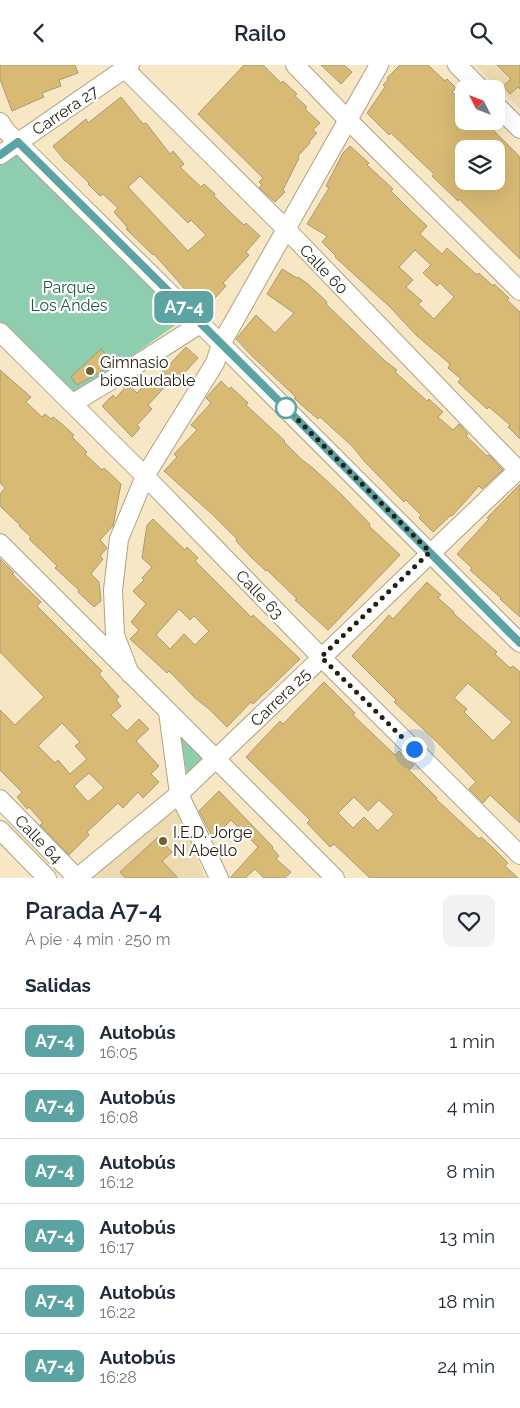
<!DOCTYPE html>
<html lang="es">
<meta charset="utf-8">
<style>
:root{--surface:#fff;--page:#f2f2f3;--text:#1f2937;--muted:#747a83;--line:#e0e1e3}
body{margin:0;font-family:Raleway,sans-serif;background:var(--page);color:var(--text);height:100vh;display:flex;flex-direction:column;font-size:19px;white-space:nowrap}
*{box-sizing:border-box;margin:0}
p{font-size:16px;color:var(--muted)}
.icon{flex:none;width:28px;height:28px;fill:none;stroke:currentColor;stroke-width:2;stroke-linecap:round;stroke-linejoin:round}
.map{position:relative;height:813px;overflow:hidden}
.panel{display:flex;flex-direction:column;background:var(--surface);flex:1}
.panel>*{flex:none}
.badge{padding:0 10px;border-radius:8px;font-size:18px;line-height:32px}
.needle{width:32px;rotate:312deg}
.tools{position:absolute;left:455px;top:15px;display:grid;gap:10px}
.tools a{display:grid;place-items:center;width:50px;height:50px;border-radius:10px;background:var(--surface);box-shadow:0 5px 20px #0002;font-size:25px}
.you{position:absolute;width:25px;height:25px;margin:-12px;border:4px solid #fff;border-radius:50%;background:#1a73e8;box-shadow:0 0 0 8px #1a73e833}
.map>.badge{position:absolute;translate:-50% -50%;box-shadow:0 0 0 2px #fff}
h2{padding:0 25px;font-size:19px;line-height:45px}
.round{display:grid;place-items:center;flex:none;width:52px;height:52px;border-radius:10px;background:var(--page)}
.headline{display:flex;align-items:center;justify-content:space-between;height:85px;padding:0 25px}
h1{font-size:24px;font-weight:600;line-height:38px}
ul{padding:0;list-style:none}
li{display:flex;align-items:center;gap:15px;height:65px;padding:0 25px;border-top:1px solid var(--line)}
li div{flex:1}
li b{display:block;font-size:19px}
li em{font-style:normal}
li .badge{min-width:55px;font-weight:700;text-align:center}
header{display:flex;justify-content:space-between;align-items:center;height:65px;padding:0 25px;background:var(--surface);font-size:22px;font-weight:600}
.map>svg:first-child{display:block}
.built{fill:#eddab0}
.green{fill:#8eceae}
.building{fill:#d8ba74;stroke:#a99a79;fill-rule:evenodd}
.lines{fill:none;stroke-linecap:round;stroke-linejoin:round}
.minor-casing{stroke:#b1a280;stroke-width:20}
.minor{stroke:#fff;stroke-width:18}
.line-casing{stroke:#fff;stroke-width:11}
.line{stroke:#5ba4a3;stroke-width:8}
.walk{stroke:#241f12;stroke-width:5;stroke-dasharray:0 9}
.poi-dot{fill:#70602e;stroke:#fff;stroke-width:2}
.stop-dot{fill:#fff;stroke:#5ba4a3;stroke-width:2.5}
.labels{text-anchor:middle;stroke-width:4.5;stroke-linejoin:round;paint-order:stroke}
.street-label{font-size:16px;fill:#241f12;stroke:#fff}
.park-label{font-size:16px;fill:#1f5a41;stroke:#fff}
.poi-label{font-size:16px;fill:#241f12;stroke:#fff;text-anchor:start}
</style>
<header><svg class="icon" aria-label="back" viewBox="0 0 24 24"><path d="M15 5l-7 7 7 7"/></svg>Railo<svg class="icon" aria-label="search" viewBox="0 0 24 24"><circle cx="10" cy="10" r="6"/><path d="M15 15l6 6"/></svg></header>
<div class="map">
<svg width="520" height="813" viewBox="0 0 520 813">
<rect width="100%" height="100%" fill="#f7e7c4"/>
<path class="built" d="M475,0H520V44Z
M177,741L205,813H93L91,811Z"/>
<path class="green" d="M20,87L187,252L73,332L0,259V100Z
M176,663L210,694L188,712Z"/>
<path class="building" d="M0,0H75L78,8L59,15L61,21L42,28L44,32L12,46L0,14Z
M244,0H263L281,18L283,16L297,29L295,31L307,42L305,44L320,58L313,65L317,68L309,77L310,78L298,91L299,93L283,125L285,127L275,137L259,123L262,120L259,117L263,113L198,49Z
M321,0H344L352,7L341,19Z
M400,0H428L445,16L447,14L456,23L452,27L464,38V56H484L520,92V194L459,134L458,136L432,111L434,109L415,91L391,68L389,70L367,48L385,22L383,20L388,15L387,13ZM464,84H496V116H464Z
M497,0H520V24L518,22L510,29L503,21L511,14Z
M121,32L143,59L146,58L170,89L173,86L184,99L180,102L201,122L204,119L215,129L214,131L230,147L244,160L246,158L260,171L246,187L249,190L223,218L226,221L205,244L190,230L154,189L153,190L126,164L128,163L114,147L118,143L103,129L100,131L88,119L89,118L66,96H65L53,81L86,54L88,58ZM140,111L188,158L191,155L206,170L188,186L128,122Z
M350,81L369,98L367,100L393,124L391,126L406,141L427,161L420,169L442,189L447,183L477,210L479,208L493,221L494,219L509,233L507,235L520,247V374L508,362L510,360L489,342L487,344L458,317L461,314L448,303L450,299L416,270L390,242L335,192L336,191L322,177L327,171L307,159L329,123L326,121L343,88ZM415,185L431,200L423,208L437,221L440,218L454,232L434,254L418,239L422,236L406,222L413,215L399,202Z
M282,204L297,213L298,212L308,219L327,237L326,239L385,296L397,305L395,307L427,336L429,334L443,347L438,352L453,365L459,359L468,369L466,371L487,391L489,390L503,405L482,424L479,421L452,451L451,450L433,467L419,453L421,450L406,435L404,437L365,397L352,381L320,352L318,354L306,344L294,333L296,332L253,292L236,274L256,250L275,268L294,248L267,229Z
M186,282L198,293L177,316L173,313L148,340L152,344L137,360L140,363L132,372L102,341L113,330L116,333L128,319L137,328L149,315L152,318Z
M101,284L114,299L77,320L71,312Z
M0,305L31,332L26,337L42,352L45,349L51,354L53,352L62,359L74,370L72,372L87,387L85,389L102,405L104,403L121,419L113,461L100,475L107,483L100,491L103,494L91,509L99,517L101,536L94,542L78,527L79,525L55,503L57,501L45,489L29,474L31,472L19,461L20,460L0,441V429L5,423L0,418Z
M221,316L229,324L231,322L248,338L246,340L285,376L284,377L301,394L314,404L341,429L370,459L369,461L400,490L328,565L295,535L297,534L267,505L266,506L252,493L236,476L237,474L214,451L164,406L177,392L174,389L197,365L191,360L211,338L206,333Z
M520,419V552L500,534L501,533L470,505L472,503L457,489L489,454L487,453Z
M153,454L185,485L187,482L198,493L195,496L251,552L253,550L265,561L300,594L253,639L251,637L227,662L209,644L195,633L169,606L167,608L130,574L139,565L131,557L146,539L133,526L144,515L142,513L152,502L142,493L147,460ZM179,544L190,555L194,551L209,566L195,580L184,569L170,584L156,570Z
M0,494L14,508L12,509L41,537L37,541L102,606L99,609L119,632L116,635L121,641L111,650L127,666L139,654L149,664L136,676L159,701L151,709L159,717L143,733L138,727L123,743L118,738L87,767L89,770L69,790L40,760L43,758L29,742L27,744L17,732L22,727L0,705V645L15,660L44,632L0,587ZM62,658L80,677L75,681L87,694L70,709L58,695L55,698L38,681ZM89,708L104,723L88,737L74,721Z
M427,517L441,530L438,533L454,547L453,548L497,587L495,589L510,603L513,601L520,607V758L490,730L483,738L469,724L476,717L437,677L394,637L396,635L352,591L389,550L393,554ZM468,618L512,657L493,676L464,647L467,644L454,633Z
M324,617L355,648L353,650L395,690L399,686L414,700L409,705L437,733L436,734L479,774L481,772L492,782L508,798L505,801L518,813H370L334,779L330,782L307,758L310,755L246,692L280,656L283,659ZM354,732L368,746L379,735L394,749L378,766L364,752L353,763L338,748Z
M219,726L273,782L272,783L279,791L276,794L291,807L285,813H264L255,804L245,813H230L258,782L231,755L213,773L199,746Z
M158,772L172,787L162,796L178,813H125L120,807Z"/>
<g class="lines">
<g class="minor-casing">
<path id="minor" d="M295,0L348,55L520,226
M457,0L481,24
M125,4L287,165L520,407
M496,40L520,64
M0,57L6,66L221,279L520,578
M0,90L130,0
M0,267L145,411L321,592L520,790
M73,338L125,307L200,259
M0,478L335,813
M130,609L115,570L113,525L119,474L145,411L215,298L221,279L379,0
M168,647L179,729L219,813
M0,734L77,813
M0,765L47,813
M77,813L179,729L520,403"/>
</g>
<use href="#minor" class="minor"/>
</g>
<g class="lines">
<g class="line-casing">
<path id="line" d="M0,90L18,77L263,320L520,578"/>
</g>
<use href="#line" class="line"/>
<path class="walk" d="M286,343L430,487L321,592L414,684"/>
</g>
<g class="poi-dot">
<circle cx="90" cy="306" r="5"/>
<circle cx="163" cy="776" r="5"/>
</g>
<circle class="stop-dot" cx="286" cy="343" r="10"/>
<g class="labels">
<g class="street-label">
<text transform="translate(65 45) rotate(-34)" y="6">Carrera 27</text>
<text transform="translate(324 204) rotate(46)" y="6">Calle 60</text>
<text transform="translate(260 529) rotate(46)" y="6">Calle 63</text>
<text transform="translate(280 632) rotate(-44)" y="6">Carrera 25</text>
<text transform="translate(39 774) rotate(46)" y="6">Calle 64</text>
</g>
<g class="park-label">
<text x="69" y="228">Parque<tspan x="69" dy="18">Los Andes</tspan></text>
</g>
<g class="poi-label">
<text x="100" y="303">Gimnasio<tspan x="100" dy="18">biosaludable</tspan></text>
<text x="173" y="773">I.E.D. Jorge<tspan x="173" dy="18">N Abello</tspan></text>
</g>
</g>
</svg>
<div class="tools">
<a><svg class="needle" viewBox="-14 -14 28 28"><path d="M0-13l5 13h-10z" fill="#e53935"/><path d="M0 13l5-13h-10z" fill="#747a83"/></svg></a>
<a><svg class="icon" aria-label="layers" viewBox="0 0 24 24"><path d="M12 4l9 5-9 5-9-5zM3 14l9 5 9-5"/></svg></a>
</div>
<div class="you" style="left:414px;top:684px"></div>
<b class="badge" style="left:184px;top:242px;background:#5ba4a3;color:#fff">A7-4</b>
</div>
<section class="panel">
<div class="headline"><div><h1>Parada A7-4</h1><p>A pie · 4 min · 250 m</p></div><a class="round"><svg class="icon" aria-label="heart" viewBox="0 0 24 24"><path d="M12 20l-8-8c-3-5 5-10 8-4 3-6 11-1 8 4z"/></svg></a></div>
<h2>Salidas</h2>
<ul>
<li><span class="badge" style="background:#5ba4a3;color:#fff">A7-4</span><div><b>Autobús</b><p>16:05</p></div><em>1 min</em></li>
<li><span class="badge" style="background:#5ba4a3;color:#fff">A7-4</span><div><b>Autobús</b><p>16:08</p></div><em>4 min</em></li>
<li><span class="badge" style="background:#5ba4a3;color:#fff">A7-4</span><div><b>Autobús</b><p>16:12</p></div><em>8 min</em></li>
<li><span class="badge" style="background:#5ba4a3;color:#fff">A7-4</span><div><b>Autobús</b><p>16:17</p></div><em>13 min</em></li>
<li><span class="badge" style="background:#5ba4a3;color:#fff">A7-4</span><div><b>Autobús</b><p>16:22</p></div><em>18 min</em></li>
<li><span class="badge" style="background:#5ba4a3;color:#fff">A7-4</span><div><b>Autobús</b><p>16:28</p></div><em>24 min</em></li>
</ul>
</section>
